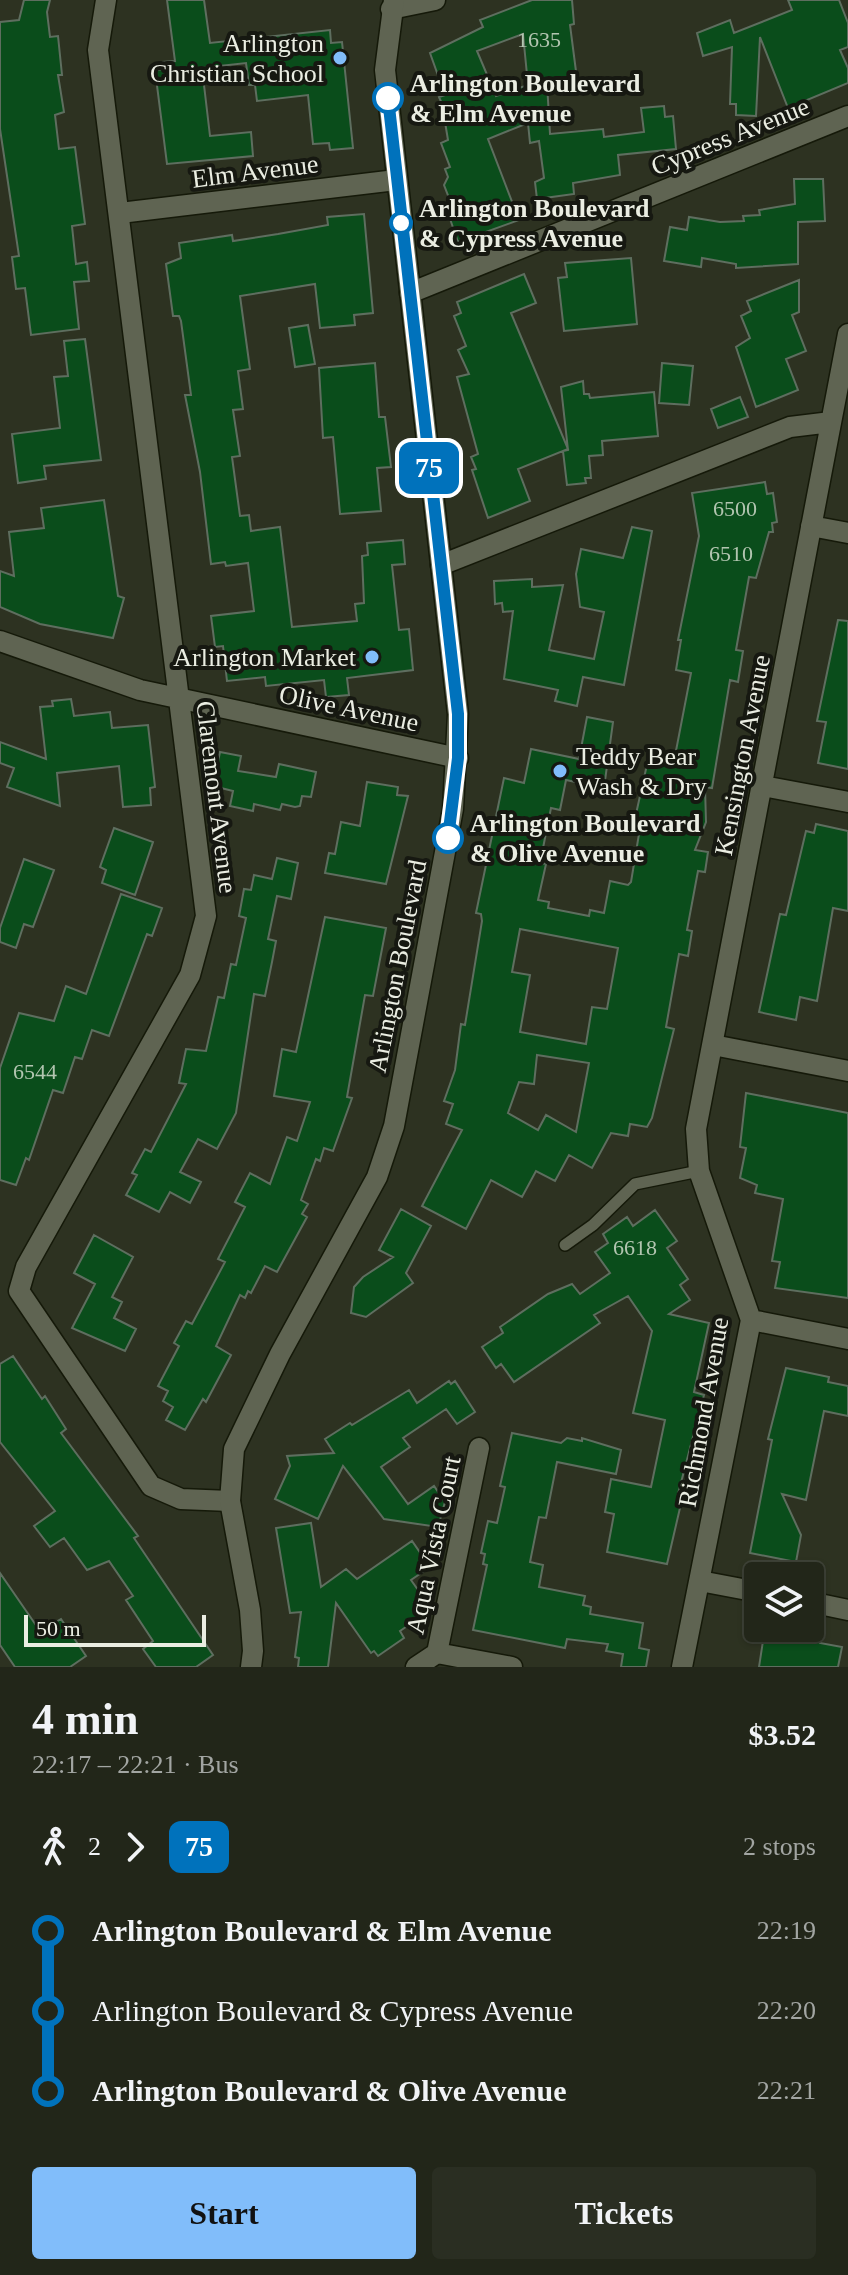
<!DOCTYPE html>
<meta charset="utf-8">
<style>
:root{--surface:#222619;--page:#2a2e22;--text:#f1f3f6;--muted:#a2a5a2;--line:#3f4338;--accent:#81bdfa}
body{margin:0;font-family:Georgia,serif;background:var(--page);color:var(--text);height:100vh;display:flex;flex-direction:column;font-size:30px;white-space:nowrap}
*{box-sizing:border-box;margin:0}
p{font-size:26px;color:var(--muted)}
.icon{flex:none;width:44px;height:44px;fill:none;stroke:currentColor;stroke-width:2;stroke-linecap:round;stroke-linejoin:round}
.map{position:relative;height:1667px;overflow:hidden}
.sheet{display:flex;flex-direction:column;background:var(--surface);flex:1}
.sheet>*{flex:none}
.badge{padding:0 16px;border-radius:12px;font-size:28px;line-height:52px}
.fabs{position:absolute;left:744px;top:1562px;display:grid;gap:16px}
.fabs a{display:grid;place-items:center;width:80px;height:80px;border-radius:8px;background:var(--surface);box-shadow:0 2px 6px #0004,0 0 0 2px var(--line);font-size:40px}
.scale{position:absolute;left:24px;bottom:20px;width:182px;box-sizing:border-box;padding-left:8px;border:4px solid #eaede2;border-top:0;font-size:22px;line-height:28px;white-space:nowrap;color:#eaede2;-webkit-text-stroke:6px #161811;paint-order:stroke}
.map>.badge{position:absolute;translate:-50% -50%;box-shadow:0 0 0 4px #fff}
.legs{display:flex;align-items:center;gap:12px;height:88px;padding:0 32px;font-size:26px}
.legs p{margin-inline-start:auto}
.overview{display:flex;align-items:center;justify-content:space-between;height:136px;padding:0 32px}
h1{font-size:44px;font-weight:600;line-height:60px}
.cta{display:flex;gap:16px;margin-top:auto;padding:16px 32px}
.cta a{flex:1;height:92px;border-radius:8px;background:var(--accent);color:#111;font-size:32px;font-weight:600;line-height:92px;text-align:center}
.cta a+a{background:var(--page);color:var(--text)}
ul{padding:0 32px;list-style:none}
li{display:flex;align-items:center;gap:28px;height:80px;font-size:30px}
li i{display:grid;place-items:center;width:12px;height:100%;margin:0 10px;background:currentColor}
li i::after{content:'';width:20px;height:20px;margin:-10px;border:6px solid;border-radius:50%;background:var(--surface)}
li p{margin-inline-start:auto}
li:first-child i{background:linear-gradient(#0000 50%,currentColor 0)}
li:last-child i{background:linear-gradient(currentColor 50%,#0000 0)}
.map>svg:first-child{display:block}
.building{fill:#0a4d1b;stroke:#5e6e5f;stroke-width:2;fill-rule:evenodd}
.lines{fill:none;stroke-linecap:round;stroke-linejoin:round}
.service-casing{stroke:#151909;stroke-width:14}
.minor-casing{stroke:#151909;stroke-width:23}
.secondary-casing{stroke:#151909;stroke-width:23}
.service{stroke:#5f6452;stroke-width:11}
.minor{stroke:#5f6452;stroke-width:20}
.secondary{stroke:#5f6452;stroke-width:20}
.line-1-casing{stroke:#fff;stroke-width:18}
.line-1{stroke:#0072bc;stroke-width:12}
.poi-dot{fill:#81bdfa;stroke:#161811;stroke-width:3}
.stop-1-dot{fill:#fff;stroke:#0072bc;stroke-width:4}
.labels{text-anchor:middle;stroke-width:8;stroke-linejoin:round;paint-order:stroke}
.number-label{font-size:22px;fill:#b2c5b0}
.poi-label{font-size:26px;fill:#eaede2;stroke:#161811;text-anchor:end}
.stop-label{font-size:26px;font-weight:bold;fill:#eaede2;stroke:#161811;text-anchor:start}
.street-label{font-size:26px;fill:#eaede2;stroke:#161811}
</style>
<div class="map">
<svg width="848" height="1667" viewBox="0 0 848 1667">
<rect width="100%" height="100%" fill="#2d3221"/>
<path class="building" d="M24,0H50L47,12L50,37L58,36L62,75H58L64,112L55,115L59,149L75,147L85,224L72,226L76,264L87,262L89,281L74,282L79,329L31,335L25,288L16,289L12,257L19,256L0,129V22L19,20Z
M167,0H204L210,43L330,30L331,43L342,42L353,148L330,150L329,143L313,144L308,95L257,101L255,85H249L246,63L202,68L210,136L251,132L253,156L167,164L155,70L164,69L163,62L175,61Z
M532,0H572L574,24L570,25L577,79L547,83L550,134L603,129L604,137L644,132L641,108L664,106L665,117L673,116L676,149L618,155L620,175L573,183L574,194L537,199L535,182L544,178L539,141L530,143L528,123L488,139L519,220L458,242L448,213L454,211L444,185L448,177L445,169L450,167L441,143L448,140L445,122L449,120L439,97L445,95L430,53L483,27L480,20ZM523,34L528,85L496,96L477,51Z
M788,0H839L848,23V47L840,50L848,68V83L788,108L760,37L756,116L736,115V104H730L732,47L703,56L697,33L730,20L734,33L792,10Z
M794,179H823L825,221L798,222V264L736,268V264L702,258L701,267L664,261L670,227L687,230L689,217L720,222L744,221L743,216L760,215L759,210L795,204Z
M364,214L373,313L354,315L355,325L320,328L315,284L240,296L250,369L238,371L243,409L233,410L240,456L232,457L240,516L249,515L251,531L280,527L292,627L357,621L355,604L364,603L362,556L368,555L367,543L403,540L405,564L392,565L399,630L409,629L413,670L347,678L349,695L326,697L324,680L266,686L265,677L227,681L223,646L215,647L211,616L254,611L248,563L226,566L225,562L211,564L200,472L185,395H191L181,321L179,316H173L166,264L181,258L179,243L232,235L233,241L278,234L328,225L327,217Z
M631,258L637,324L564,331L558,278L567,277L565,263Z
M524,274L536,303L511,313L568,449L518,469L530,501L488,518L472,470L476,469L471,457L478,454L457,377L469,374L458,350L466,346L454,316L461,313L457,302Z
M799,280V312L792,315L806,351L786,359L798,390L756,407L736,347L750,338L741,316L751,311L747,301Z
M308,325L315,364L295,367L289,328Z
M85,339L101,460L44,466L46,479L18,483L12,434L60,428L54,377L68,376L64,341Z
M375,363L379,417H385L391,467L377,468L381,511L340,514L333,437L323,438L319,368Z
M662,363L693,366L689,405L659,403Z
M583,381L584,394H589L590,398L654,392L658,436L602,441L603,455L589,456L591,478H585L586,483L567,485L563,451L568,450L561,387Z
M740,397L748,417L718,428L711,409Z
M765,482L767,494L773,493L777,522L772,523L773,532H769L756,578L749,577L736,650L743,651L738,682L730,680L712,788L705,787L706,822L695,850L708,852L705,872L698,871L687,930L692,931L688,956L679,954L666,1027L674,1029L652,1118L647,1127L630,1124L628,1136L611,1133L592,1168L569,1155L555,1181L536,1171L522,1197L491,1180L466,1229L422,1206L462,1130L446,1124L453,1104L444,1101L455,1070L461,1024L465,1025L482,921L481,914L476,913L504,778L524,783L531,749L579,759L587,717L613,722L604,788L566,780L560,810L551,808L540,863L546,864L538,900L549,902L548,908L589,916L590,910L604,913L610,881L628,885L631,882L639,834L632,832L650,751L675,756L691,673L676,670L681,640H678L699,536L692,493ZM520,929L618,948L607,1009L592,1007L586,1044L520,1032L530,975L512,972ZM537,1055L589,1063L576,1132L546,1115L538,1130L508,1113L519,1082L534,1084Z
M104,500L118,596L124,598L113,638L40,624L0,607V571L14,576L9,532L44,528L41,508Z
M632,527L652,531L624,685L583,677L577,706L555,701L558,690L504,679L513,611L503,612L502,603L495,604L494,581L532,579V587L563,585L549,650L594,659L604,612L580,607L576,574L581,549L623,558Z
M838,620L848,621V769L818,763L826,722L817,721Z
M71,699L74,716L110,712L112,728L148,725L155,787L150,788L151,805L123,807L119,766L57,773L60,806L7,787L14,768L0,763V742L46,759L40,707L53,706L52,701Z
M220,752L241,756L238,771L276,777L279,764L316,772L311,797L302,796L300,806L295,807L282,804L280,810L254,804L253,811L230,806L233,791L213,786Z
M367,782L398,787L397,795L408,796L386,884L325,873L329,853L335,854L341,822L360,826Z
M816,824L848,831V911L833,908L817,1001L800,997L796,1020L759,1012L780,914L786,915L806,831L814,833Z
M114,828L153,842L135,895L102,883L106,870L100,867Z
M277,858L298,863L291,899L277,896L268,939L276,941L272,962L265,996L254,994L236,1113L217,1149L198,1139L180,1172L201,1182L190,1203L170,1192L159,1212L126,1195L137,1175L132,1173L145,1149L151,1152L186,1084L179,1083L186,1049L206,1051L218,997L224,998L231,964L236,965L246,918L239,916L244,889L251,890L254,875L272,879Z
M24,859L54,870L33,927L24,924L16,948L0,942V928Z
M121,894L162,908L152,936L147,934L109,1036L92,1030L82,1059L75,1057L63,1093L53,1090L29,1160L26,1158L16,1185L0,1180V1068L19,1013L54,1021L66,986L86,994Z
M325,917L386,928L373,996L365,995L347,1097L352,1098L333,1151L324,1148L320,1161L316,1159L301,1200L308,1204L302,1214L307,1217L277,1272L265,1266L251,1293L248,1291L245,1298L240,1295L216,1346L231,1355L206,1402L203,1399L185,1430L166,1420L173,1407L163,1401L168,1391L158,1386L179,1346L174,1343L186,1321L192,1324L225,1262L218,1259L245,1207L235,1202L250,1173L270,1184L287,1137L297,1141L310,1102L274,1096L282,1049L296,1052Z
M746,1093L848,1113V1298L775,1288L780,1262L772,1261L783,1199L755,1193L757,1185L740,1178L746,1148L740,1147Z
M401,1209L431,1226L406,1273L413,1283L366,1317L351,1313L354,1287L363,1277L393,1257L379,1250Z
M655,1210L677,1241L667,1248L688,1279L680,1285L690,1300L669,1314L709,1323L694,1392L704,1395L678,1494L683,1495L667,1564L607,1552L614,1514L605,1512L611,1479L651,1487L665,1420L633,1413L652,1331L628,1296L594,1315L600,1323L514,1382L501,1364L496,1368L482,1347L503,1333L500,1327L548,1294L572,1284L580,1294L610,1273L595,1252L608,1243L603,1234L627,1217L633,1226Z
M94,1235L133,1257L112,1297L122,1302L114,1318L136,1329L125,1351L72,1328L95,1284L74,1273Z
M13,1356L42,1399L45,1396L66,1429L61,1433L138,1536L134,1538L213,1655L196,1667H156L143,1649L153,1641L126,1600L133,1596L109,1561L87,1570L64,1538L50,1547L34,1526L55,1511L0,1442V1364Z
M786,1368L829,1377L828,1382L848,1386V1416L824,1411L806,1500L782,1494L801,1535L796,1562L750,1553L772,1440L768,1439Z
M449,1381L451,1384L455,1381L475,1412L457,1424L446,1409L403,1438L410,1447L381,1467L408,1504L434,1486L445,1502L438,1527L384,1519L343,1466L318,1519L275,1499L290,1466L287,1456L334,1453L325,1439L350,1423L352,1425L409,1390L417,1403Z
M512,1433L561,1443L567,1438L582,1441V1438L621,1450L616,1474L557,1462L546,1518L539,1517L530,1562L543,1565L539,1587L585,1596L583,1605L591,1607L590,1614L643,1623L639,1648L649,1650L646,1667H621L623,1654L606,1651L608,1644L567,1639L565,1648L473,1630L487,1565L483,1564L485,1554L481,1553L488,1521L497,1523L505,1487L500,1486Z
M311,1523L321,1587L346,1569L357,1579L412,1541L430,1567L411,1580L423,1597L414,1603L422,1616L400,1631L404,1638L378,1656L374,1651L371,1653L336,1603L328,1667H298L299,1658L295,1657L301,1612L290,1613L276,1528Z
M0,1573L40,1631L61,1619L86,1656L70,1667H15L0,1645Z
M765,1628H789V1631L821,1637L820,1643L842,1647L838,1667H759Z"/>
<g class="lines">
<g class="service-casing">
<path id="service" d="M565,1245L593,1225L635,1184L699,1171"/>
</g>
<g class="minor-casing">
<path id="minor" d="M106,0L98,50L206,916L190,975L26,1267L19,1291L151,1486L181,1499L230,1501
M391,9L435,0
M120,213L396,180
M410,293L848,116
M811,526L848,533
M441,565L790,427L831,422
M0,641L140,690L458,758
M763,786L848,802
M713,1045L848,1071
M751,1320L848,1339
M700,1581L758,1592
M810,1602L848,1610
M437,1653L479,1448
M416,1667L437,1653L512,1667
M682,1667L751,1320L699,1171L696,1129L848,334"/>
</g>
<g class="secondary-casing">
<path id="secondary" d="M251,1667L253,1651L250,1610L230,1501L234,1449L280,1354L377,1177L394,1126L453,809L458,714L385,70L394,0"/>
</g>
<use href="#service" class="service"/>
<use href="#minor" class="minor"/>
<use href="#secondary" class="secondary"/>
</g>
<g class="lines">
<g class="line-1-casing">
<path id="line-1" d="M388,98L458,714V758L448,838"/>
</g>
<use href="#line-1" class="line-1"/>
</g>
<g class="poi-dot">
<circle cx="340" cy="58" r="8"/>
<circle cx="372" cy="657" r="8"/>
<circle cx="560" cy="771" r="8"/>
</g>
<g class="stop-1-dot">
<circle cx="388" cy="98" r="14"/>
<circle cx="401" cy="223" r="10"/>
<circle cx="448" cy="838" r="14"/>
</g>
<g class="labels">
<g class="number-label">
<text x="539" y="47">1635</text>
<text x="735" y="516">6500</text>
<text x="731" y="561">6510</text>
<text x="35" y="1079">6544</text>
<text x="635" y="1255">6618</text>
</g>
<g class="poi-label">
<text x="324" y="52">Arlington<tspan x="324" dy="30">Christian School</tspan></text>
<text x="356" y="666">Arlington Market</text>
<text x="576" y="765" text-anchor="start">Teddy Bear<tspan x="576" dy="30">Wash &amp; Dry</tspan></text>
</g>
<g class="stop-label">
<text x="410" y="92">Arlington Boulevard<tspan x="410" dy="30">&amp; Elm Avenue</tspan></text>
<text x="419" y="217">Arlington Boulevard<tspan x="419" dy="30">&amp; Cypress Avenue</tspan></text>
<text x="470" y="832">Arlington Boulevard<tspan x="470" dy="30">&amp; Olive Avenue</tspan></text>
</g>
<g class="street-label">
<text transform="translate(730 136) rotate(-22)" y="9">Cypress Avenue</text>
<text transform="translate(255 171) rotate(-7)" y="9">Elm Avenue</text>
<text transform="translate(349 708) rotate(12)" y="9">Olive Avenue</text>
<text transform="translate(742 755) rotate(-79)" y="9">Kensington Avenue</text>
<text transform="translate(217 797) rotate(83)" y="9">Claremont Avenue</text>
<text transform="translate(397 966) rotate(-79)" y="9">Arlington Boulevard</text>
<text transform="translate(703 1412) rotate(-80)" y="9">Richmond Avenue</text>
<text transform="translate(433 1545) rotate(-78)" y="9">Aqua Vista Court</text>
</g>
</g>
</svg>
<div class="fabs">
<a><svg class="icon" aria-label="layers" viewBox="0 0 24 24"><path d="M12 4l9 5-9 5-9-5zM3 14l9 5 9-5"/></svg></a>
</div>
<div class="scale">50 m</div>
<b class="badge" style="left:429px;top:468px;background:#0072bc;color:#fff">75</b>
</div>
<section class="sheet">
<div class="overview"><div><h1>4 min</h1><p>22:17 – 22:21 · Bus</p></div><b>$3.52</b></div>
<div class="legs"><svg class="icon" aria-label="walk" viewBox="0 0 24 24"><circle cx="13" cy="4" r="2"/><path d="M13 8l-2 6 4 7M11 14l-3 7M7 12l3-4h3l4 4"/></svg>2<svg class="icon" aria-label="forward" viewBox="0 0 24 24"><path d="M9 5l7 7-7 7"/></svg><b class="badge" style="background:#0072bc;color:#fff">75</b><p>2 stops</p></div>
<ul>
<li><i style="color:#0072bc"></i><b>Arlington Boulevard &amp; Elm Avenue</b><p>22:19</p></li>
<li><i style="color:#0072bc"></i><span>Arlington Boulevard &amp; Cypress Avenue</span><p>22:20</p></li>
<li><i style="color:#0072bc"></i><b>Arlington Boulevard &amp; Olive Avenue</b><p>22:21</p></li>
</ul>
<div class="cta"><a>Start</a><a>Tickets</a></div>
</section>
